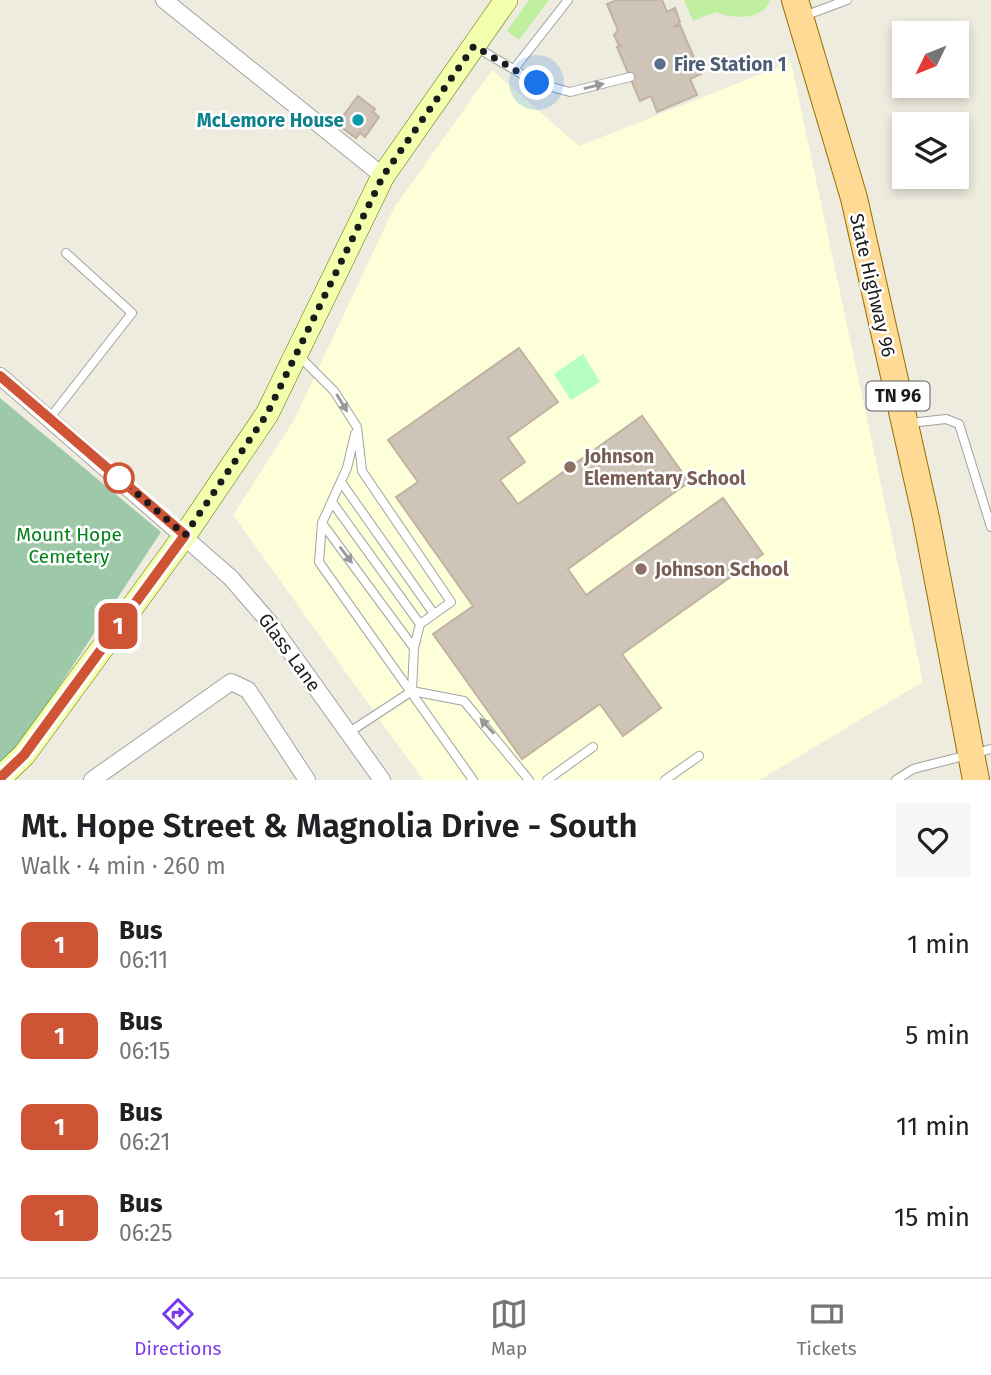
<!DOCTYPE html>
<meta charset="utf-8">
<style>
:root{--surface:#fff;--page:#f6f6f6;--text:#202124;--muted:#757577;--line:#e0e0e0;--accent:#7c3aed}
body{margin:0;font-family:"Fira Sans",sans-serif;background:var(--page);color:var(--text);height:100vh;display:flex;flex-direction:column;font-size:26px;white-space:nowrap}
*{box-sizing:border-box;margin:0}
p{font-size:23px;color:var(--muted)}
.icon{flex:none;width:38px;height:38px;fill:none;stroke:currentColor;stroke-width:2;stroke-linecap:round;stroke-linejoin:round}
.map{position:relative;height:780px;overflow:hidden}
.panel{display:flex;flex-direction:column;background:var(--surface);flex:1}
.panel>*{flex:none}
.badge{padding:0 14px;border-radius:10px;font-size:24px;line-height:46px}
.needle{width:46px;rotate:227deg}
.fabs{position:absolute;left:892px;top:21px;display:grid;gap:14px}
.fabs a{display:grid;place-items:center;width:77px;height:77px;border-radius:0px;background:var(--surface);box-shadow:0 4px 10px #0003;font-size:35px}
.you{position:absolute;width:35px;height:35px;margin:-18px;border:5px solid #fff;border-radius:50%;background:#1a73e8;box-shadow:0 0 0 10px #1a73e833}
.map>.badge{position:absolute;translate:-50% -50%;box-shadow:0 0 0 4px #fff}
.round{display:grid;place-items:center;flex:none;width:74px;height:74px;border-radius:0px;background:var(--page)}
.headline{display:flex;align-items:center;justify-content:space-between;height:119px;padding:0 21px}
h1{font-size:33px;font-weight:600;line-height:52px}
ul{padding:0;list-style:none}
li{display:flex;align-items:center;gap:21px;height:91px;padding:0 21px}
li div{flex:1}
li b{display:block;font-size:26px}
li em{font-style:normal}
li .badge{min-width:77px;font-weight:700;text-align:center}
.tab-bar{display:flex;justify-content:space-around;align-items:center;height:98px;border-top:2px solid var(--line);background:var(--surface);font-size:19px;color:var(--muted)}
.tab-bar a{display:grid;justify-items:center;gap:4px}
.tab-bar .current{color:var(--accent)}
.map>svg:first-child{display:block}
.education{fill:#fcffd8}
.grass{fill:#bfef9f}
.cemetery{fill:#9ec9a9}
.park{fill:#b6ffc2}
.building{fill:#cec4b8;stroke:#c1b2a1;stroke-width:2}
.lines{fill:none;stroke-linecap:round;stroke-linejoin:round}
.lane-casing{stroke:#a2a2a2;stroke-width:10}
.street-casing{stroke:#a2a2a2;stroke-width:18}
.secondary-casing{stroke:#5e7500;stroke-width:24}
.primary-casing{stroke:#936f00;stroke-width:28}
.lane{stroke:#fff;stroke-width:8}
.street{stroke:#fff;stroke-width:16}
.secondary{stroke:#f4ffad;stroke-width:23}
.primary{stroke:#ffda94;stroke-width:26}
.oneway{fill:#989898}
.line-casing{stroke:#fff;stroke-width:16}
.line{stroke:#cf5436;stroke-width:10}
.walk{stroke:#1b1b1b;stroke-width:7;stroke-dasharray:0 12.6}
.service-dot{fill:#5c6f8a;stroke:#fff;stroke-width:2.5}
.culture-dot{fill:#0f9aa8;stroke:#fff;stroke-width:2.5}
.education-dot{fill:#8d6e63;stroke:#fff;stroke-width:2.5}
.stop-dot{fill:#fff;stroke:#cf5436;stroke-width:3.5}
.labels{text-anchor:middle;stroke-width:5;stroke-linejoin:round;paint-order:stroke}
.shield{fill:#fff;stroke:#5f5f5f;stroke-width:2}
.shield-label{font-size:18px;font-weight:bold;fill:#1b1b1b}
.service-label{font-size:19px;font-weight:bold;fill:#4e5e75;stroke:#fff;text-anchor:start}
.culture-label{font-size:19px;font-weight:bold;fill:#0d838f;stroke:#fff;text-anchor:end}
.street-label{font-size:19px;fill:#1b1b1b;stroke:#fff}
.education-label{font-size:19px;font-weight:bold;fill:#785e54;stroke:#fff;text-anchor:start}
.park-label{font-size:19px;fill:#008217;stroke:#fff}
</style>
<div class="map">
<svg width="991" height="780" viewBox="0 0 991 780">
<rect width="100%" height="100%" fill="#eeebdf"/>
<path class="education" d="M791,62L923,682L760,780H423L233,515L294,420L394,208L492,70L579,146Z"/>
<path class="grass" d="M529,0H549L519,40L507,31Z
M684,0H770C763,21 732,19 715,12L693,21Z"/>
<path class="cemetery" d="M0,398L161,532L0,776Z"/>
<path class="park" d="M583,354L600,382L571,400L554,374Z"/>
<path class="building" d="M617,0H662L667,12L675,8L680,22L674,27L680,25L701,74L690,79L697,95L657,112L651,96L640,101L617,47L622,45L619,46L614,35L618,30L607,4Z
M358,96L375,109L373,112L379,117L365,137L360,133L356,138L337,124Z
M519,348L558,402L508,438L525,462L500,480L518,504L642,416L689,482L568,569L586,595L723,498L763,554L622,654L661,708L623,736L600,704L522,759L433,634L473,606L396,497L418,482L388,440Z"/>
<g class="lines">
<g class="lane-casing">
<path id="lane" d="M804,16L847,0
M474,46L537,83L570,92L630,77
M514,69L568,0
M298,355L334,391L357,427L362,471L451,602L420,624L414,648L412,691
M49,419L132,313L66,253
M910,423L946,419L959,424L991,527
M355,434L347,468L322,523L414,648
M341,482L434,614
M332,502L420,624
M322,523L319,562L473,780
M348,733L412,691L464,701L529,780
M547,780L593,747
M665,780L699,756
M896,780L913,769L991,749"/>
</g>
<g class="street-casing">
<path id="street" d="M164,0L383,176
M0,376L231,578L269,622L382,780
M92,780L231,682L248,690L307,780"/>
</g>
<g class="secondary-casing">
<path id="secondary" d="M0,778L24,755L185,535L267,414L383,176L506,0"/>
</g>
<g class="primary-casing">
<path id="primary" d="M795,0L854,198L926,518L976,780"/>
</g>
<use href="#lane" class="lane"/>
<use href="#street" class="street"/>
<use href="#secondary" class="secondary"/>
<use href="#primary" class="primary"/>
</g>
<defs><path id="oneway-solid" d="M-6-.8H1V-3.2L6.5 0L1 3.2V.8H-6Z" transform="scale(1.75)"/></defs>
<g class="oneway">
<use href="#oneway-solid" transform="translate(594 86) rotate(-14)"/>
<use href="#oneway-solid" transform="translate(342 403) rotate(58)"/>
<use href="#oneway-solid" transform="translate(346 555) rotate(53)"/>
<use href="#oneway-solid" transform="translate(487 726) rotate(-132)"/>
</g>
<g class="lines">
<g class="line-casing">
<path id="line" d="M0,376L185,535L24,755L0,778"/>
</g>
<use href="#line" class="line"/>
<path class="walk" d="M119,478L185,535L267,414L383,176L474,46L537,83"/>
</g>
<circle class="service-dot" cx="660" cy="64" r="7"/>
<circle class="culture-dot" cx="358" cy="120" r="7"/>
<g class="education-dot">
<circle cx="570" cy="467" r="7"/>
<circle cx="641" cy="569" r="7"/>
</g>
<circle class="stop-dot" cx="119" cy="478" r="14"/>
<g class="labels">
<rect class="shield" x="866.5" y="381.5" width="63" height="29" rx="5"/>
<g class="shield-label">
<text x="898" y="402">TN 96</text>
</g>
<g class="service-label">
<text x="674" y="71">Fire Station 1</text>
</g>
<g class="culture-label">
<text x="344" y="127">McLemore House</text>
</g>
<g class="street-label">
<text transform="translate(873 285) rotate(77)" y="7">State Highway 96</text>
<text transform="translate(290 652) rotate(54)" y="7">Glass Lane</text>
</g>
<g class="education-label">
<text x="584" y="463">Johnson<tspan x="584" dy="22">Elementary School</tspan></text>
<text x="655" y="576">Johnson School</text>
</g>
<g class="park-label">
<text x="69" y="541">Mount Hope<tspan x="69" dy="22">Cemetery</tspan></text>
</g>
</g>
</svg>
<div class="fabs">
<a><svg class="needle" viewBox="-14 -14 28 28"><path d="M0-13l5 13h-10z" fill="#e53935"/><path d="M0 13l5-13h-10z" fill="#757577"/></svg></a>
<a><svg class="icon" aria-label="layers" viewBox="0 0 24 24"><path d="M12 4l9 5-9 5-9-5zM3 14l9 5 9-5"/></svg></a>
</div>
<div class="you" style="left:537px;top:83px"></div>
<b class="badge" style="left:118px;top:626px;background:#cf5436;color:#fff">1</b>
</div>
<section class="panel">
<div class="headline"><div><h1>Mt. Hope Street &amp; Magnolia Drive - South</h1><p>Walk · 4 min · 260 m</p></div><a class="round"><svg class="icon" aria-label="heart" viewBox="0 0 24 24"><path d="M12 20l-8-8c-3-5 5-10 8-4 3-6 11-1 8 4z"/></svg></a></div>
<ul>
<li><span class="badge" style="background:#cf5436;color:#fff">1</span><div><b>Bus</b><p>06:11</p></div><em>1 min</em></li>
<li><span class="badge" style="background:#cf5436;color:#fff">1</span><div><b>Bus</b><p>06:15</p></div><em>5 min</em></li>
<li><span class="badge" style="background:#cf5436;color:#fff">1</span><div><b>Bus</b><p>06:21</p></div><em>11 min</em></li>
<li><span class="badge" style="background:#cf5436;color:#fff">1</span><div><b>Bus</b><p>06:25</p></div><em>15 min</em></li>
</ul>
</section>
<nav class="tab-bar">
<a class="current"><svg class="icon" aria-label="directions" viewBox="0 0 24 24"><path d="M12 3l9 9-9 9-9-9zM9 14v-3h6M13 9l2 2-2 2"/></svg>Directions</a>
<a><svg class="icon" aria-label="map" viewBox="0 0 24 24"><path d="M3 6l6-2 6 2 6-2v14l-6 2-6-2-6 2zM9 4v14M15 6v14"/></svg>Map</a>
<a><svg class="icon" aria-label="tickets" viewBox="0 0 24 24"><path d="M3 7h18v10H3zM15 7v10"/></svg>Tickets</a>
</nav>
